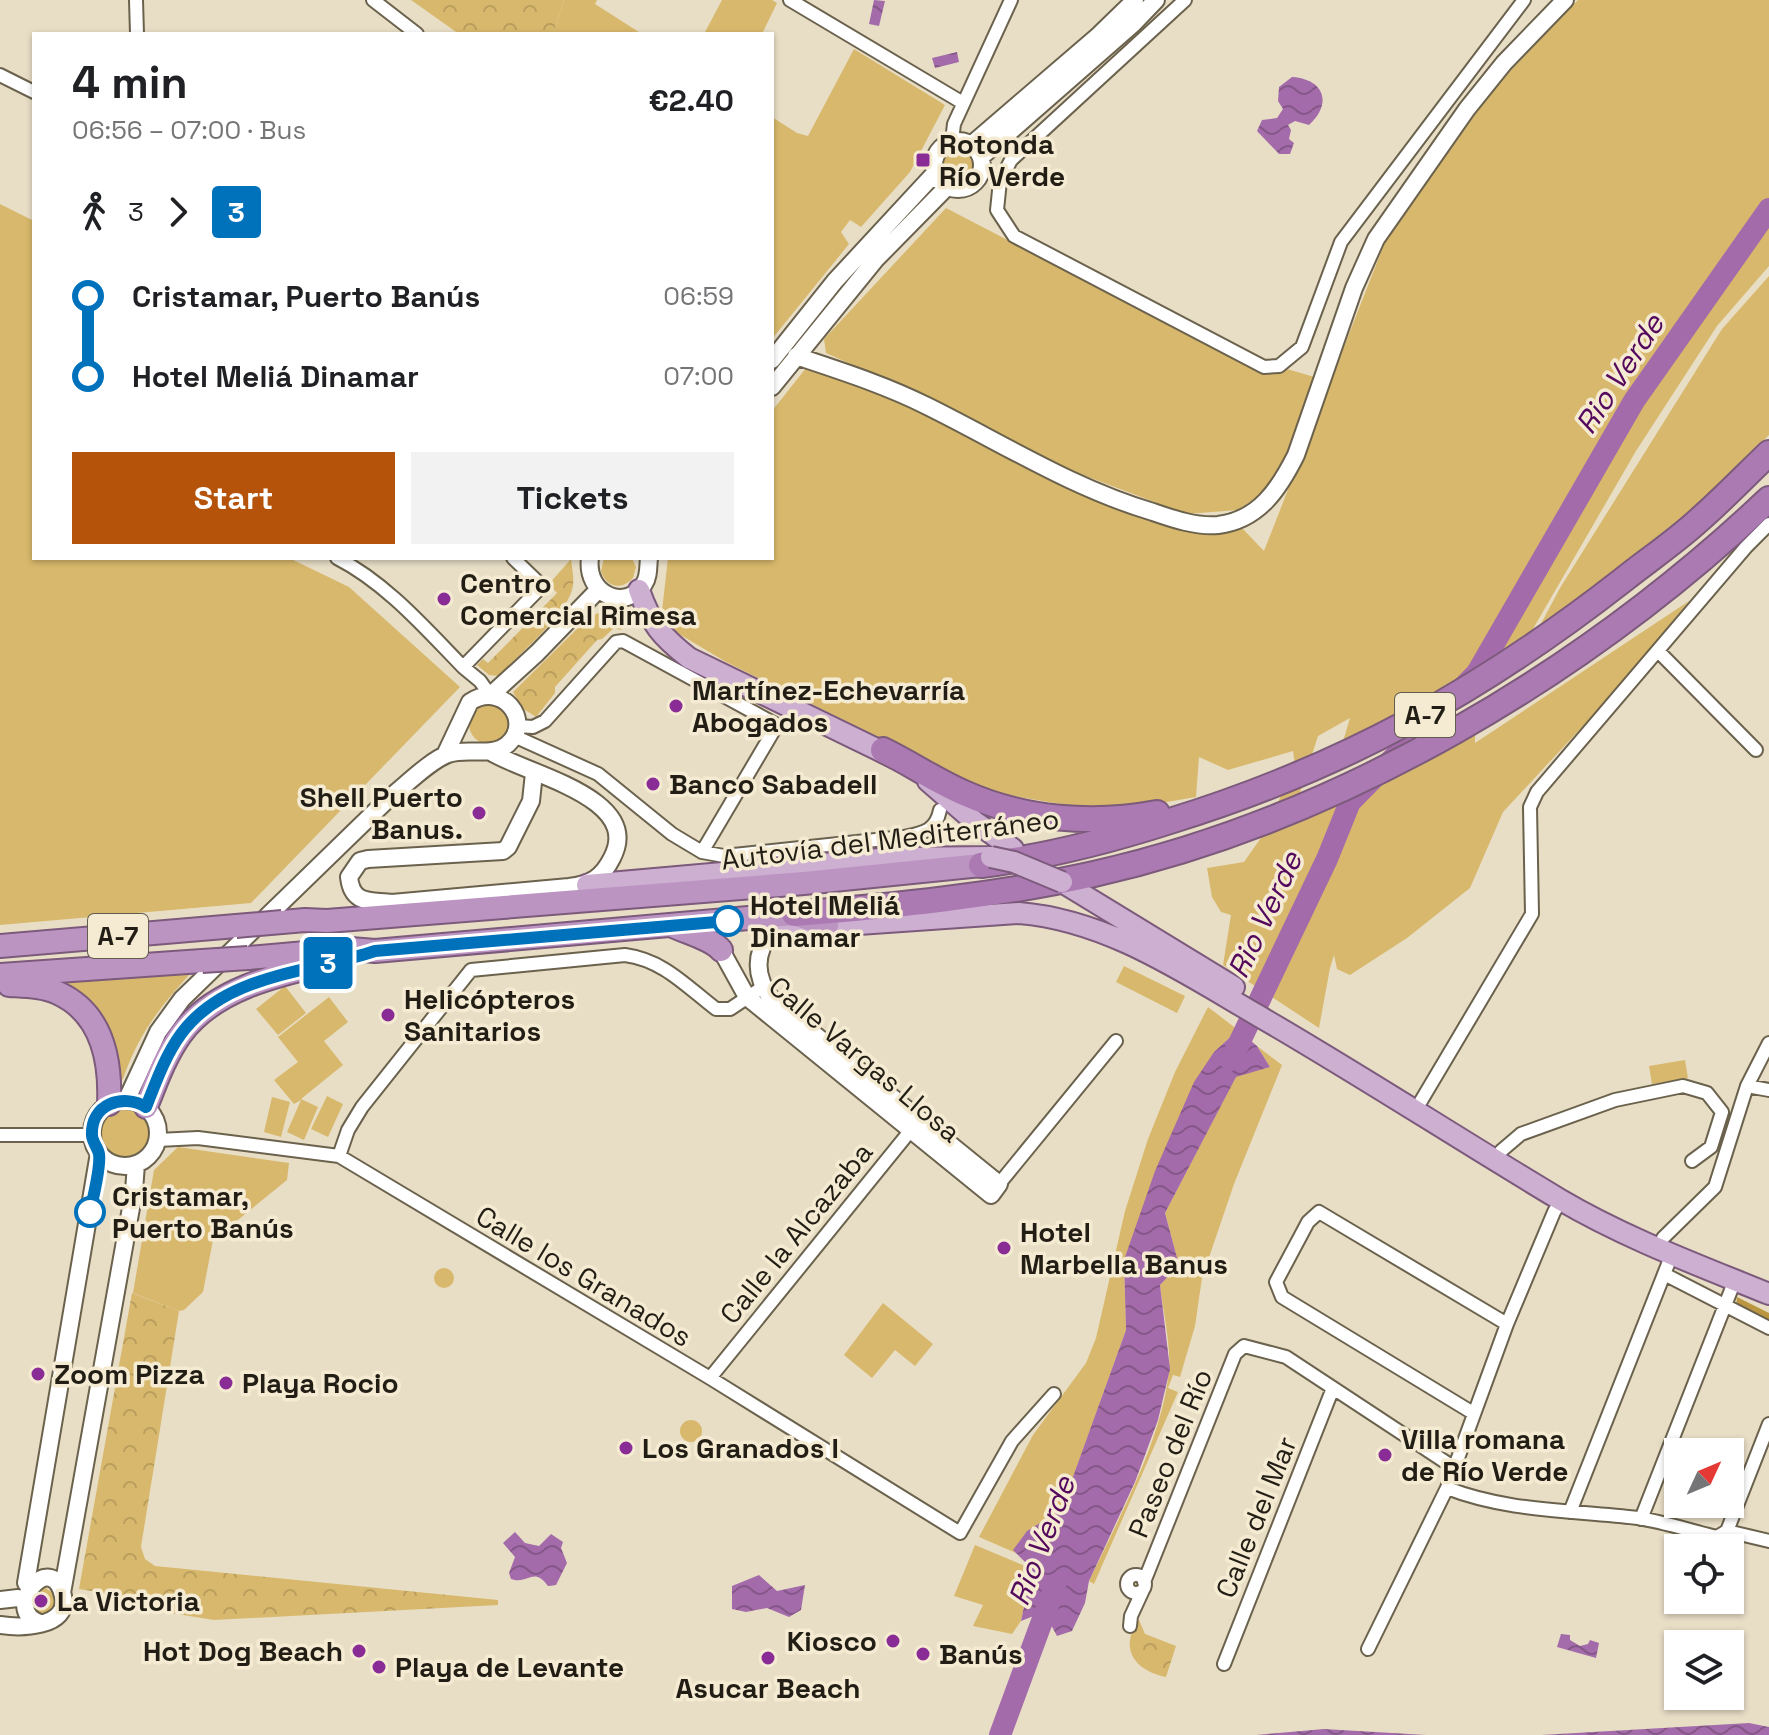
<!DOCTYPE html>
<meta charset="utf-8">
<style>
:root{--surface:#fff;--page:#f2f2f2;--text:#202124;--muted:#757577;--accent:#b45309}
body{margin:0;font-family:"Space Grotesk",sans-serif;background:var(--page);color:var(--text);height:100vh;display:flex;flex-direction:column;font-size:30px;white-space:nowrap}
*{box-sizing:border-box;margin:0}
p{font-size:26px;color:var(--muted)}
.icon{flex:none;width:44px;height:44px;fill:none;stroke:currentColor;stroke-width:2;stroke-linecap:round;stroke-linejoin:round}
.map{position:relative;flex:1;overflow:hidden}
.drawer{position:absolute;left:32px;top:32px;width:742px;height:528px;display:flex;flex-direction:column;background:var(--surface);border-radius:0px;box-shadow:0 2px 6px #0004}
.drawer>*{flex:none}
.badge{padding:0 16px;border-radius:6px;font-size:28px;line-height:52px}
.needle{width:52px;rotate:46deg}
.buttons{position:absolute;left:1664px;top:1438px;display:grid;gap:16px}
.buttons a{display:grid;place-items:center;width:80px;height:80px;border-radius:0px;background:var(--surface);box-shadow:0 2px 6px #0004;font-size:40px}
.map>.badge{position:absolute;translate:-50% -50%;box-shadow:0 0 0 4px #fff}
.legs{display:flex;align-items:center;gap:12px;height:88px;padding:0 40px;font-size:26px}
.legs p{margin-inline-start:auto}
.head{display:flex;align-items:center;justify-content:space-between;height:136px;padding:0 40px}
h1{font-size:44px;font-weight:800;line-height:60px}
.action{display:flex;gap:16px;margin-top:auto;padding:16px 40px}
.action a{flex:1;height:92px;border-radius:0px;background:var(--accent);color:#fff;font-size:32px;font-weight:800;line-height:92px;text-align:center}
.action a+a{background:var(--page);color:var(--text)}
ul{padding:0 40px;list-style:none}
li{display:flex;align-items:center;gap:28px;height:80px;font-size:30px}
li i{display:grid;place-items:center;width:12px;height:100%;margin:0 10px;background:currentColor}
li i::after{content:'';width:20px;height:20px;margin:-10px;border:6px solid;border-radius:50%;background:var(--surface)}
li p{margin-inline-start:auto}
li:first-child i{background:linear-gradient(#0000 50%,currentColor 0)}
li:last-child i{background:linear-gradient(currentColor 50%,#0000 0)}
.map>svg:first-child{display:block}
.green{fill:#d8b86c}
.forest{fill:url(#forest-crowns)}
.park{fill:url(#park-crowns)}
.water{fill:url(#water-waves)}
.lines{fill:none;stroke-linecap:round;stroke-linejoin:round}
.river{stroke:#a46baa;stroke-width:22}
.minor-casing{stroke:#6b624d;stroke-width:16}
.tertiary-casing{stroke:#6b624d;stroke-width:20}
.primary-casing{stroke:#7c5a7b;stroke-width:24}
.trunk-casing{stroke:#7c5a7b;stroke-width:26}
.motorway-casing{stroke:#7c5a7b;stroke-width:28}
.minor{stroke:#fff;stroke-width:12}
.tertiary{stroke:#fff;stroke-width:16}
.primary{stroke:#cdafd1;stroke-width:20}
.trunk{stroke:#bc94c2;stroke-width:22}
.motorway{stroke:#ac7ab2;stroke-width:24}
.primary-bridge-casing{stroke:#7c5a7b;stroke-width:24;stroke-linecap:butt}
.trunk-bridge-casing{stroke:#7c5a7b;stroke-width:26;stroke-linecap:butt}
.primary-bridge{stroke:#cdafd1;stroke-width:20}
.trunk-bridge{stroke:#bc94c2;stroke-width:22}
.line-1-casing{stroke:#fff;stroke-width:18}
.line-1{stroke:#0072bc;stroke-width:12}
.poi-dot{fill:#8a2c96;stroke:#f5ebd3;stroke-width:3}
.stop-1-dot{fill:#fff;stroke:#0072bc;stroke-width:4}
.labels{text-anchor:middle;stroke-width:7;stroke-linejoin:round;paint-order:stroke}
.shield{fill:#f5ebd3;stroke:#615c4e;stroke-width:2}
.shield-label{font-size:26px;font-weight:bold;fill:#221e15}
.poi-label{font-size:28px;font-weight:bold;fill:#221e15;stroke:#f5ebd3;text-anchor:start}
.street-label{font-size:28px;fill:#221e15;stroke:#f5ebd3}
.stop-label{font-size:28px;font-weight:bold;fill:#221e15;stroke:#f5ebd3;text-anchor:start}
.water-label{font-size:30px;font-style:italic;fill:#54095c;stroke:#f5ebd3}
</style>
<div class="map">
<svg width="1769" height="1735" viewBox="0 0 1769 1735">
<defs>
<pattern id="forest-crowns" width="20" height="18" patternUnits="userSpaceOnUse" patternTransform="scale(2)"><rect width="20" height="18" fill="#b9963f"/><path d="M2 6a3 3 0 1 1 6 0M12 15a3 3 0 1 1 6 0" fill="none" stroke="#967a34"/></pattern>
<pattern id="park-crowns" width="20" height="18" patternUnits="userSpaceOnUse" patternTransform="scale(2)"><rect width="20" height="18" fill="#d8b86c"/><path d="M2 6a3 3 0 1 1 6 0M12 15a3 3 0 1 1 6 0" fill="none" stroke="#b99e5d"/></pattern>
<pattern id="water-waves" width="16" height="10" patternUnits="userSpaceOnUse" patternTransform="scale(2)"><rect width="16" height="10" fill="#a46baa"/><path d="M0 5q4-4 8 0t8 0" fill="none" stroke="#855789"/></pattern>
</defs>
<rect width="100%" height="100%" fill="#e8dec6"/>
<path class="green" d="M564,0H597L595,4L642,34H553Z
M722,0H772L777,3L762,34H704Z
M1578,0H1769V266L1717,326L1636,451L1526,641L1342,745L1350,718L1318,736L1291,821L1367,791L1475,733V743L1689,601L1622,684L1503,812L1470,888L1407,938L1350,975L1337,969L1334,955L1330,968L1319,1028L1223,965L1231,915L1221,912L1212,897L1207,868L1244,862L1263,835L1295,765L1293,751L1228,770L1199,757L1196,797L1108,812L990,792L726,662L674,631L662,611L668,558H772V411L806,368L934,415L988,448L1077,493L1191,531L1242,528L1264,551L1385,242L1494,88Z
M854,49L945,105L910,172L861,227L850,220L841,232L849,244L772,339V117L797,133L808,136Z
M941 165a17 17 0 1 1 34 0a17 17 0 1 1-34 0Z
M0,204L34,221V558H289L349,587L460,687L251,903L0,925Z
M946,208L1266,375L1287,369L1318,378L1287,461L1264,492L1238,510L1186,514L1062,467L926,398L826,353L824,339Z
M1769,276V435L1702,501L1536,633L1560,588L1722,329Z
M604,558H632L636,567L633,578C621,591 606,587 601,571Z
M469 724a20 20 0 1 1 40 0a20 20 0 1 1-40 0Z
M1124,966L1185,996L1177,1013L1116,982Z
M190,974C159,1008 138,1035 123,1079L117,1082L109,1046L50,983Z
M285,986L306,1013L278,1035L256,1009Z
M329,997L348,1022L324,1041L343,1065L301,1099L318,1107L304,1140L287,1132L301,1100L294,1104L274,1080L298,1062L278,1037Z
M1208,1007L1238,1030L1214,1052L1124,1260L1126,1330L1061,1511L1027,1531L1014,1550L1016,1553L979,1537L1033,1435L1086,1363L1096,1338L1125,1211L1148,1139L1175,1072Z
M1257,1046L1282,1065L1234,1184L1202,1278L1195,1326L1180,1377L1173,1375L1168,1388L1178,1392L1094,1584L1089,1581C1118,1520 1163,1438 1169,1370C1171,1345 1163,1311 1160,1285L1179,1265L1165,1213L1236,1076L1270,1067Z
M1685,1060L1688,1078L1652,1084L1649,1066Z
M327,1096L343,1104L328,1137L311,1129Z
M272,1097L290,1102L281,1137L264,1132Z
M99 1132a25 25 0 1 1 50 0a25 25 0 1 1-50 0Z
M178,1147L289,1163L287,1180L213,1240L203,1292L184,1310L179,1311L133,1293L154,1170Z
M434 1278a10 10 0 1 1 20 0a10 10 0 1 1-20 0Z
M883,1303L933,1344L915,1366L895,1350L872,1378L844,1355Z
M680 1431a11 11 0 1 1 22 0a11 11 0 1 1-22 0Z
M975,1545L1032,1569L1021,1621L1012,1634L973,1626L983,1605L954,1596Z
M43,1586L54,1594L55,1608L48,1615L38,1616L27,1596Z"/>
<path class="forest" d="M1737,1297L1769,1313V1322L1736,1306Z"/>
<path class="park" d="M411,0H564L553,34H459Z
M571,559C572,569 575,580 572,590C565,616 518,655 499,676L489,675L477,665L483,659L488,663L557,593L549,584Z
M598,613L622,628L621,630L614,628L602,639L597,640L555,687V693L536,717L522,708L513,692L587,619Z
M132,1293L179,1311L141,1547L145,1559L155,1566L498,1600V1605L214,1620L103,1602L104,1593L79,1589Z
M1139,1620L1145,1634L1176,1646L1166,1677C1135,1671 1118,1648 1139,1620Z"/>
<path class="water" d="M874,0L885,1L879,26L869,24Z
M957,52L959,62L935,68L932,58Z
M1292,77C1324,79 1333,103 1309,125L1295,121L1288,125L1291,130L1289,139L1294,143L1290,154H1279L1257,131L1262,120L1277,118L1283,109L1278,101L1279,87Z
M1238,1030L1257,1046L1270,1067L1236,1077L1165,1213L1179,1265L1160,1285L1170,1369L1158,1420L1135,1482L1089,1581L1085,1603L1072,1631L1057,1636L1044,1612L1021,1621L1032,1569L1013,1550L1027,1531L1061,1510L1126,1330L1124,1260L1155,1171L1194,1082L1214,1052Z
M515,1532L525,1543L539,1546L551,1534L563,1542L561,1548L567,1563L556,1585L548,1586C533,1566 529,1585 511,1579L509,1573L515,1557L503,1543Z
M759,1575L777,1591L805,1585L801,1610L789,1617L767,1608L746,1612L732,1609V1586Z
M1561,1634L1570,1635V1640L1580,1646L1588,1644L1590,1640L1599,1643L1596,1658L1557,1647Z
M1749,1723L1769,1727V1735H1541Z
M1324,1729L1426,1735H1256Z"/>
<g class="lines">
<path class="river" d="M1231,1060L1327,859L1350,802L1477,673L1634,401L1769,209
M1000,1735L1055,1586"/>
<g class="minor-casing">
<path id="minor" d="M136,0L137,34
M373,0L417,34
M790,0L963,103
M1185,0L1011,160L1000,181L997,210L1014,236L1264,367L1279,366L1302,347L1341,242L1524,0
M0,75L34,92
M952,141L954,124L1011,0
M337,558C386,583 425,628 463,667L542,586L513,558
M1658,651L1756,750
M463,667L480,681L490,695
M517,726L533,727L545,721L616,642L623,641L777,725L702,852
M514,736L598,774L672,834L702,852L724,856L904,837C923,833 936,831 940,810
M1747,1086L1769,1090
M1421,1101L1532,914L1530,807L1537,792L1746,547L1769,524
M0,1135H92
M158,1140L198,1138L339,1156L710,1378L960,1533L1012,1441L1054,1394
M1501,1151L1521,1134L1615,1100L1683,1086L1707,1093L1722,1112L1711,1147L1692,1161
M339,1156L348,1130L362,1107L471,970L625,955C663,960 686,986 716,1009H730L763,987
M999,1184L1116,1041
M1663,1238L1715,1187L1747,1086L1769,1043
M1664,1274L1769,1328
M710,1378L915,1125
M1473,1413L1282,1297L1276,1282L1308,1222L1319,1212L1507,1324
M1447,1488C1508,1512 1573,1510 1638,1518C1664,1522 1691,1531 1717,1537L1727,1531L1769,1541
M1570,1512L1672,1254
M1641,1519L1735,1280
M1727,1531L1769,1424
M1127 1584a9 9 0 1 1 18 0a9 9 0 1 1-18 0Z
M1144,1582L1235,1354L1244,1346L1286,1357L1453,1467
M1130,1626L1131,1616L1143,1590
M1368,1649L1447,1488L1507,1324L1554,1212L1561,1200
M1224,1664L1333,1388"/>
</g>
<g class="tertiary-casing">
<path id="tertiary" d="M934 165a24 24 0 1 1 48 0a24 24 0 1 1-48 0Z
M971,145L1099,35L1135,0
M981,157L1133,24L1156,0
M796,356C841,371 885,385 927,406C1002,443 1072,488 1153,512C1173,519 1197,527 1218,525C1259,520 1279,489 1296,455L1354,288L1376,239L1467,109L1504,63L1565,0
M772,360L835,281L935,173
M772,387L876,259L947,187
M590,558C585,595 626,612 644,584C649,577 648,566 649,558
M491,695L537,653L598,590
M491,752C525,774 644,797 612,858C602,878 591,884 569,887L392,903C370,900 352,905 349,877L360,861L368,859L503,851L508,847L531,801L534,773
M721,950L747,997L991,1195L999,1184L772,1000C754,976 754,954 772,930
M127,1099L158,1032L182,999L388,799C405,786 429,761 448,754C468,747 492,758 508,744C534,720 501,681 470,702L445,755
M92 1133a33 33 0 1 1 66 0a33 33 0 1 1-66 0Z
M26,1583L99,1153
M62,1593L134,1191L136,1164
M0,1600L18,1598
M0,1625C20,1628 70,1628 63,1596C52,1547 0,1610 40,1623"/>
</g>
<g class="primary-casing">
<path id="primary" d="M639,590C651,624 661,636 689,658L895,758
M928,781L974,821L1013,849
M1062,882L1234,987
M587,885L891,858L991,857
M772,930L1019,913C1107,920 1183,972 1257,1015C1359,1074 1457,1138 1559,1199C1625,1238 1698,1265 1769,1294"/>
</g>
<g class="trunk-casing">
<path id="trunk" d="M282,922L305,920L327,921L804,883L981,865
M673,926C688,933 712,939 721,950
M0,946L236,926
M248,958L351,949L375,951L794,914L827,925
M0,975L202,961
M9,985C25,986 43,986 58,993C102,1013 111,1060 109,1104
M146,1107C156,1082 165,1056 181,1034C214,989 276,975 328,963"/>
</g>
<g class="motorway-casing">
<path id="motorway" d="M883,750C910,763 936,781 964,793C1024,820 1093,825 1157,813
M981,865C1045,857 1108,841 1170,821C1342,768 1481,691 1623,580C1648,560 1675,542 1699,520C1723,499 1746,475 1769,453
M794,914C895,906 995,896 1094,874C1342,818 1585,673 1769,499"/>
</g>
<use href="#minor" class="minor"/>
<use href="#tertiary" class="tertiary"/>
<use href="#primary" class="primary"/>
<use href="#trunk" class="trunk"/>
<use href="#motorway" class="motorway"/>
<g class="primary-bridge-casing">
<path id="primary-bridge" d="M991,857L1014,862L1062,882"/>
</g>
<g class="trunk-bridge-casing">
<path id="trunk-bridge" d="M236,926L282,922
M202,961L248,958"/>
</g>
<use href="#primary-bridge" class="primary-bridge"/>
<use href="#trunk-bridge" class="trunk-bridge"/>
</g>
<g class="lines">
<g class="line-1-casing">
<path id="line-1" d="M90,1212C93,1197 101,1168 99,1154C98,1148 93,1143 92,1136C90,1104 123,1093 146,1107C156,1082 165,1056 181,1034C226,973 310,973 375,951L728,921"/>
</g>
<use href="#line-1" class="line-1"/>
</g>
<g class="poi-dot">
<rect x="915" y="152" width="16" height="16" rx="4"/>
<circle cx="444" cy="599" r="8"/>
<circle cx="676" cy="706" r="8"/>
<circle cx="653" cy="784" r="8"/>
<circle cx="479" cy="813" r="8"/>
<circle cx="388" cy="1015" r="8"/>
<circle cx="1004" cy="1248" r="8"/>
<circle cx="38" cy="1374" r="8"/>
<circle cx="226" cy="1383" r="8"/>
<circle cx="626" cy="1448" r="8"/>
<circle cx="1385" cy="1455" r="8"/>
<circle cx="41" cy="1601" r="8"/>
<circle cx="893" cy="1641" r="8"/>
<circle cx="359" cy="1651" r="8"/>
<circle cx="923" cy="1654" r="8"/>
<circle cx="768" cy="1658" r="8"/>
<circle cx="379" cy="1667" r="8"/>
</g>
<g class="stop-1-dot">
<circle cx="728" cy="921" r="14"/>
<circle cx="90" cy="1212" r="14"/>
</g>
<g class="labels">
<g class="shield">
<rect x="1395" y="693" width="60" height="44" rx="6"/>
<rect x="88" y="914" width="60" height="44" rx="6"/>
</g>
<g class="shield-label">
<text x="1425" y="724">A-7</text>
<text x="118" y="945">A-7</text>
</g>
<g class="poi-label">
<text x="939" y="154">Rotonda<tspan x="939" dy="32">Río Verde</tspan></text>
<text x="460" y="593">Centro<tspan x="460" dy="32">Comercial Rimesa</tspan></text>
<text x="692" y="700">Martínez-Echevarría<tspan x="692" dy="32">Abogados</tspan></text>
<text x="669" y="794">Banco Sabadell</text>
<text x="463" y="807" text-anchor="end">Shell Puerto<tspan x="463" dy="32">Banus.</tspan></text>
<text x="404" y="1009">Helicópteros<tspan x="404" dy="32">Sanitarios</tspan></text>
<text x="1020" y="1242">Hotel<tspan x="1020" dy="32">Marbella Banus</tspan></text>
<text x="54" y="1384">Zoom Pizza</text>
<text x="242" y="1393">Playa Rocio</text>
<text x="1401" y="1449">Villa romana<tspan x="1401" dy="32">de Río Verde</tspan></text>
<text x="642" y="1458">Los Granados I</text>
<text x="57" y="1611">La Victoria</text>
<text x="877" y="1651" text-anchor="end">Kiosco</text>
<text x="343" y="1661" text-anchor="end">Hot Dog Beach</text>
<text x="939" y="1664">Banús</text>
<text x="395" y="1677">Playa de Levante</text>
<text x="768" y="1698" text-anchor="middle">Asucar Beach</text>
</g>
<g class="street-label">
<text transform="translate(890 839) rotate(-7)" y="10">Autovía del Mediterráneo</text>
<text transform="translate(865 1059) rotate(40)" y="10">Calle Vargas Llosa</text>
<text transform="translate(796 1233) rotate(-51)" y="10">Calle la Alcazaba</text>
<text transform="translate(584 1276) rotate(31)" y="10">Calle los Granados</text>
<text transform="translate(1170 1453) rotate(-68)" y="10">Paseo del Río</text>
<text transform="translate(1256 1517) rotate(-68)" y="10">Calle del Mar</text>
</g>
<g class="stop-label">
<text x="750" y="915">Hotel Meliá<tspan x="750" dy="32">Dinamar</tspan></text>
<text x="112" y="1206">Cristamar,<tspan x="112" dy="32">Puerto Banús</tspan></text>
</g>
<g class="water-label">
<text transform="translate(1620 374) rotate(-57)" y="10">Rio Verde</text>
<text transform="translate(1265 915) rotate(-65)" y="10">Rio Verde</text>
<text transform="translate(1042 1541) rotate(-69)" y="10">Rio Verde</text>
</g>
</g>
</svg>
<div class="buttons">
<a><svg class="needle" viewBox="-14 -14 28 28"><path d="M0-13l5 13h-10z" fill="#e53935"/><path d="M0 13l5-13h-10z" fill="#757577"/></svg></a>
<a><svg class="icon" aria-label="locate" viewBox="0 0 24 24"><circle cx="12" cy="12" r="6"/><path d="M12 2v4M12 18v4M2 12h4M18 12h4"/></svg></a>
<a><svg class="icon" aria-label="layers" viewBox="0 0 24 24"><path d="M12 4l9 5-9 5-9-5zM3 14l9 5 9-5"/></svg></a>
</div>
<b class="badge" style="left:328px;top:963px;background:#0072bc;color:#fff">3</b>
<section class="drawer">
<div class="head"><div><h1>4 min</h1><p>06:56 – 07:00 · Bus</p></div><b>€2.40</b></div>
<div class="legs"><svg class="icon" aria-label="walk" viewBox="0 0 24 24"><circle cx="13" cy="4" r="2"/><path d="M13 8l-2 6 4 7M11 14l-3 7M7 12l3-4h3l4 4"/></svg>3<svg class="icon" aria-label="forward" viewBox="0 0 24 24"><path d="M9 5l7 7-7 7"/></svg><b class="badge" style="background:#0072bc;color:#fff">3</b></div>
<ul>
<li><i style="color:#0072bc"></i><b>Cristamar, Puerto Banús</b><p>06:59</p></li>
<li><i style="color:#0072bc"></i><b>Hotel Meliá Dinamar</b><p>07:00</p></li>
</ul>
<div class="action"><a>Start</a><a>Tickets</a></div>
</section>
</div>
